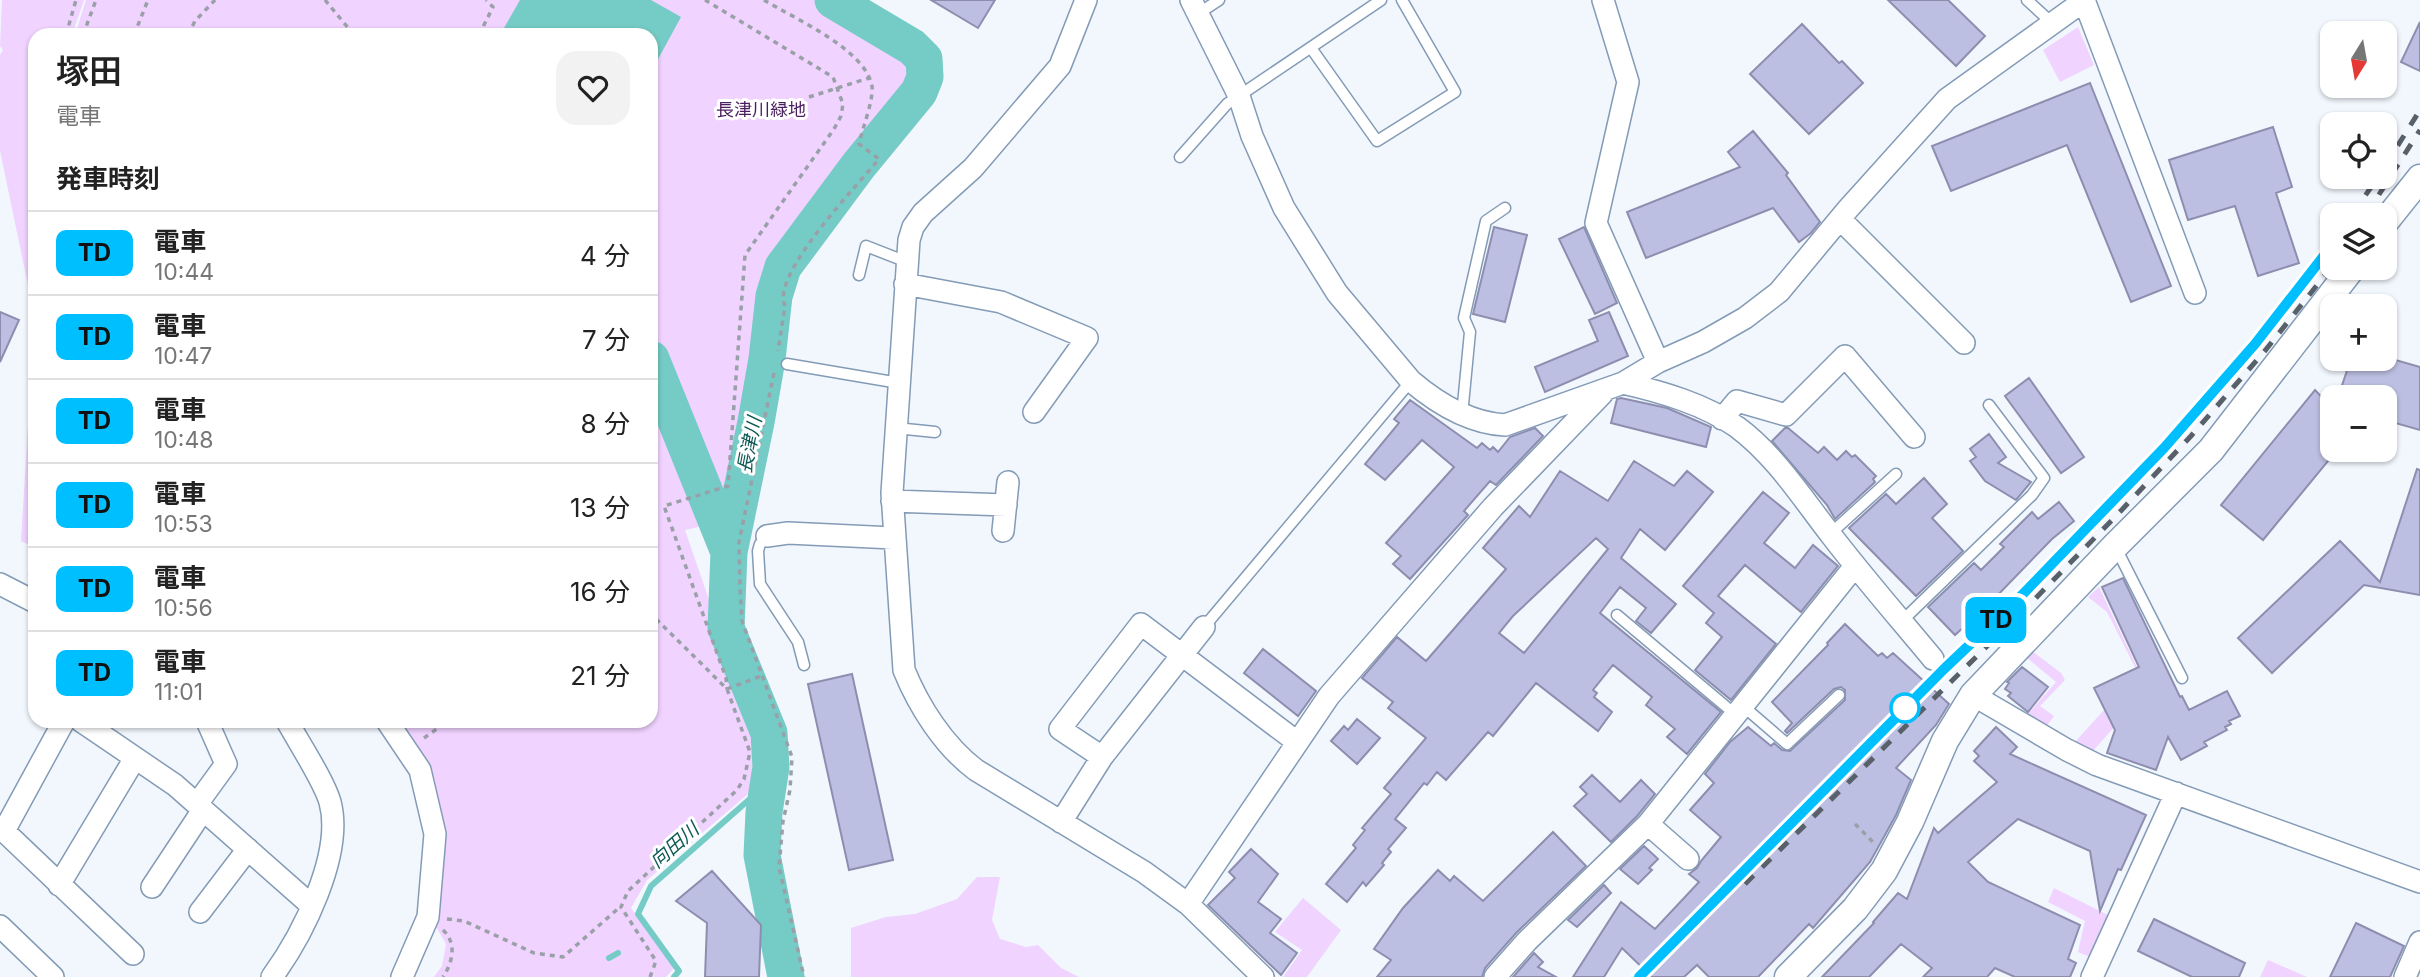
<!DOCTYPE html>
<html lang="ja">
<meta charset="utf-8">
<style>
:root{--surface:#fff;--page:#f2f2f2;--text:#222;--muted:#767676;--line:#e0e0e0}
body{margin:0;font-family:Inter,"Noto Sans JP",sans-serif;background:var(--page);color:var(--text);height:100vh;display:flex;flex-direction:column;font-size:26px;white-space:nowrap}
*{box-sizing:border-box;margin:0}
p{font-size:23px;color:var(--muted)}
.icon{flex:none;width:38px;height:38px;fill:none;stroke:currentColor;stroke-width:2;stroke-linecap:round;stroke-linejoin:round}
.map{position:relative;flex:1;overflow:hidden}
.drawer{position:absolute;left:28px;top:28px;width:630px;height:700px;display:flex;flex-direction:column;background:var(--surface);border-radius:21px;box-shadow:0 2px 5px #0004}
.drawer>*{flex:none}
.badge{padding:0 14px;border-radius:10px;font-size:24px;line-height:46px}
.needle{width:46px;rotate:191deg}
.tools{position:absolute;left:2320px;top:21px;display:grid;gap:14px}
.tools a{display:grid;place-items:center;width:77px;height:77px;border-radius:14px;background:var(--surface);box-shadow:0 2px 5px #0004;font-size:35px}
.map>.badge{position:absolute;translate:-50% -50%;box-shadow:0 0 0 4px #fff}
h2{padding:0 28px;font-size:26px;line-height:63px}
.round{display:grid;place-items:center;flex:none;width:74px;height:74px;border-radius:21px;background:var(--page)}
.head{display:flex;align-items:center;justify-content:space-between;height:119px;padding:0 28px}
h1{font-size:33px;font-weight:600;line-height:52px}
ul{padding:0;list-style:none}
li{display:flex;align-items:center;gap:21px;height:84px;padding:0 28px;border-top:2px solid var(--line)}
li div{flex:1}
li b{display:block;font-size:26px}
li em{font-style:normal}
li .badge{min-width:77px;font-weight:700;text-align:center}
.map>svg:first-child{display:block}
.green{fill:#f0d3ff}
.water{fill:#75cbc5}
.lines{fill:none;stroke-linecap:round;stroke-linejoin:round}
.stream{stroke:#75cbc5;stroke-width:6}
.river{stroke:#75cbc5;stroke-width:37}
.building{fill:#bdbfe2;stroke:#8d8eaf;stroke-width:2;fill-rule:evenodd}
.service-casing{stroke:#839bb6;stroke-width:13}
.minor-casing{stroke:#839bb6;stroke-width:24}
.tertiary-casing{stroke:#839bb6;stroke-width:29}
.path{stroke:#99a0a8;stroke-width:3.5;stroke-dasharray:5 5;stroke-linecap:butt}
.service{stroke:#fff;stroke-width:10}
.minor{stroke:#fff;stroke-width:21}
.tertiary{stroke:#fff;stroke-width:26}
.rail{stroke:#58606a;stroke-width:5;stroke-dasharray:12 12;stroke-linecap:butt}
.line-casing{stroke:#fff;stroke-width:16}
.line{stroke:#00bfff;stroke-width:10}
.stop-dot{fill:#fff;stroke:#00bfff;stroke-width:3.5}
.labels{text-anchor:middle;stroke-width:6;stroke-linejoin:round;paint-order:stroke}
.park-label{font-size:18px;fill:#4b1f5f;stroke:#fff}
.water-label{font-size:19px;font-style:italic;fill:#0d5955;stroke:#fff}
</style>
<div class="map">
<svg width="2420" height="977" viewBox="0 0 2420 977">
<rect width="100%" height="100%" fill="#f2f7fd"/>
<path class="green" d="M2,0H84L72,35H35V548L21,541L31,375L29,290L0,151V55L3,50L0,46Z
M86,0H816L908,54L917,73L916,83L912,92L881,132L784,270L733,519L685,530L762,754L756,779L748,794L647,880L631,908L675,967L666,977H434L442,966L446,944L435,925L440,871L394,721H651V35H75Z
M2078,27L2094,65L2060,82L2043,50Z
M2099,587L2137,667H2135L2107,612L2088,597Z
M2032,651L2061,673L2065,680L2040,706L2054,716L2046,727L2026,716L2056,682L2026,657Z
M2104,710L2110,723L2125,715L2092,752L2075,742Z
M977,877H1000L992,920L1000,939L1026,947L1038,945L1061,968L1079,977H851V928L886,917L915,914L957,899Z
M2054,888L2108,915L2090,957L2078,952L2085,921L2048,902Z
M1303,898L1341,930L1307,977H1283L1302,950L1275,932Z
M2268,960L2307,977H2260Z"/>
<path class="water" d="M520,0H651L681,17L651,72V35H500Z"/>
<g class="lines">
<path class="stream" d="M609,958L618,953
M674,977L679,971L638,914L651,886L768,783"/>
<path class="river" d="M651,359L729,552
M786,977L762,855L764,812L771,767L769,733L726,628L729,552L756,422L767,359L774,296L783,267L859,165L919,92L925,77L924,59L912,47L833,0"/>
</g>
<path class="building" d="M931,0H995L978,28Z
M1888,0H1948L1985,36L1956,66Z
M2420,22V71L2401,62Z
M1802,24L1839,63L1842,61L1863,83L1809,134L1750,74Z
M2090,83L2171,286L2131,302L2067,145L1951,191L1932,146Z
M2273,127L2292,187L2276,193L2299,263L2258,276L2235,206L2188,220L2169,160Z
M1753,131L1788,173L1786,175L1820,222L1811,233L1799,242L1773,208L1646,258L1627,212L1740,167L1728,152Z
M1494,227L1527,235L1505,322L1473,314Z
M1584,227L1617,303L1595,314L1559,239Z
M0,312L19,320L0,362Z
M1609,312L1628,356L1545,392L1535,367L1598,341L1589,320Z
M2351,359H2392L2420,367V430L2385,420V397H2338Z
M2029,378L2084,457L2061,473L2005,396Z
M2315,390L2333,409V455L2263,540L2221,505Z
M1621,398L1667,408L1711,427L1706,447L1611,423L1617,399Z
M1410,400L1477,448L1482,443L1490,450L1493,447L1498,452L1510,437L1535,428L1543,436L1496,485L1490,481L1464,511L1468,515L1410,579L1393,564L1401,556L1386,543L1454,467L1422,440L1385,480L1365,464L1399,423L1394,419Z
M1785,428H1788L1818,453L1824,447L1837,460L1846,451L1852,457L1855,455L1876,476L1873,479L1875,482L1835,519L1827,505L1772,441Z
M1989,434L2006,457L1998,463L2031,482L2016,500L1985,481L1970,461L1976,457L1970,449Z
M1634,461L1674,486L1687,471L1713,492L1665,550L1640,529L1621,558L1676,604L1651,633L1636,621L1646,608L1620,587L1600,613L1721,712L1687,754L1667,737L1675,729L1646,705L1652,697L1613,665L1593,690L1597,693L1594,697L1612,712L1598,731L1536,683L1493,736L1488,732L1446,780L1437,772L1427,785L1424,783L1395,819L1406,828L1388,849L1391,852L1382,863L1384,865L1366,886L1363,882L1347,902L1326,884L1356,848L1353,845L1365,830L1362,828L1391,794L1384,788L1426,738L1388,708L1393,702L1362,678L1397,637L1426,661L1506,569L1483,548L1519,506L1530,517L1560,471L1608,501ZM1596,538L1608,549L1524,653L1499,633L1513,616Z
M2417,469L2420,470V595L2364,585L2272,673L2238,638L2340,541L2380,582Z
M1924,478L1947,504L1932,518L1963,551L1916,596L1849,528L1886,494L1896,504Z
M1763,492L1789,513L1764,543L1795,568L1813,545L1838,566L1801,612L1745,565L1718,596L1776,644L1731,700L1695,670L1722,637L1706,623L1714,613L1683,586Z
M2059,502L2074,521L2052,539L1992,601L1955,635L1928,607L1974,563L1981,570L2004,547L2000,544L2032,512L2038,519Z
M2123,578L2180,697L2182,696L2189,710L2227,691L2240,716L2229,721L2231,724L2225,727L2227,730L2204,742L2207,746L2181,760L2168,737L2156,770L2107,753L2115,730L2094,688L2139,667L2102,587Z
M1845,624L1878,656L1882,653L1887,658L1893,653L1949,704L1936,725L1896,768L1911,780L1896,815L1870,862L1813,928L1809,924L1758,977H1709L1697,965L1684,977H1652L1622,948L1604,977H1573L1621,902L1655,929L1699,882L1689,874L1697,868L1701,861L1721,837L1690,810L1714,783L1705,774L1730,742L1748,727L1771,746L1774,743L1782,750L1790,751L1845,700V690L1841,687L1834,689L1787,733L1785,731L1792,723L1772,702L1828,645L1827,643Z
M1263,649L1316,691L1298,716L1244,673Z
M2022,667L2048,687L2028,712L2008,696L2011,693L2005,689L2009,683L2007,682Z
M852,674L893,860L849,870L808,684Z
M1357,719L1380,738L1357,764L1331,741L1344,726L1348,730Z
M1996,727L2017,747L2010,754L2146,815L2121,870L2118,869L2100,911L2090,851L2018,819L1968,862L1988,882L2080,925L2068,959L2076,963L2070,977H2015L1995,968L1987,977H1923L1932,968L1901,944L1869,977H1822L1874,923L1873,922L1898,893L1907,899L1934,828L1938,833L1997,782L1974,761L1979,756L1974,751Z
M1592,775L1620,802L1641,780L1655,794L1638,815L1611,842L1574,806L1587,794L1580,787Z
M1553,832L1586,866L1517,932L1485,968L1482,977H1377L1391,960L1374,949L1403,908L1438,870L1450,881L1454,876L1483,901Z
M1644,846L1658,859L1649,868L1652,870L1638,884L1620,869Z
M1251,849L1278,874L1258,902L1281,919L1270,933L1297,953L1281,975L1208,905L1235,878L1229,872Z
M712,871L761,925L759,977H705L707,923L676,901Z
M1604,885L1611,893L1577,927L1568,920Z
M2154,919L2245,963L2239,977H2192L2138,951Z
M2356,923L2404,946L2390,977H2330Z
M1534,953L1543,962L1538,967L1556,977H1513Z"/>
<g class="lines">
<g class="service-casing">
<path id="service" d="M2027,0L2052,23
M1199,13L1219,0
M1311,48L1377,141L1455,92L1402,0
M1180,157L1227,104L1381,0
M859,275L866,246L907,262
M787,364L899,383
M1462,415L1470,332L1464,318L1486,221L1505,208
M896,428L935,432
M1830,534L1896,474
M767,536L760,544L758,551L760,584L798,642L804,665
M2115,546L2182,678
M1617,615L1736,715
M1902,621L2032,495L2044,478L1989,405
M1204,627L1411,381
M1743,706L1787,744L1839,695"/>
</g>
<g class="minor-casing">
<path id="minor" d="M1086,0L1060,66L973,168L923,213L913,227L909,240L892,493L904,670C919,707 944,746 976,770L1144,872L1188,904L1263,977
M1191,0L1239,96L1252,136L1284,208L1337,293L1411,381C1438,404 1469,423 1505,425L1623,383L1658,362L1703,342L1745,318L1779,292L1848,209L1947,99L2085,0
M1603,0L1628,82L1596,223L1658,362
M2084,0L2195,293
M1840,219L1964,343
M905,284L1001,302L1087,338L1034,412
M1623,383C1662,392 1704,404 1737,427C1775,455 1803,499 1831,535C1864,578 1899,618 1933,659
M1722,419L1737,401L1786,415L1845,356L1914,437
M892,501L1006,505
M1003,531L1008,482
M767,536L788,533L893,538
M0,584L35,602
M1973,695L2067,750L2097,765L2420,882
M64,721L4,831L133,954
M81,721L175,785L312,906
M387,721L420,770L435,834L428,917L402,977
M1102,757L1060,729L1141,624L1297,742
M197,804L226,764L207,721
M1061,822L1102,757L1204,627
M1648,824L1688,859
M59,885L135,758
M152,887L203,810
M1188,904L1329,696L1493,507L1602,394
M200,912L248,849
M0,926L53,977
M272,977C302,936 344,854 330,802C324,781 299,743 287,721
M1495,977L1527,941L1648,824L1855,566
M2092,977L2176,793
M2405,977L2420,942"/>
</g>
<g class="tertiary-casing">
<path id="tertiary" d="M2385,222L2420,178
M1788,977L1855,909L1884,871L1910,822L1945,741L1973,695L2115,546L2211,450L2352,268"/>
</g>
<path class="path" d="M325,0L354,35
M705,0L833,77L843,104L841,116L834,129L745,255L728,486L664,506L726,678L727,689
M764,0C795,19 865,49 872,86C874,99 862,130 859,144L879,159C858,185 770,275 785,306L778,351
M66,35L76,0
M83,35L96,0
M134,35L148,0
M188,35L195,21L215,0
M479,35L493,7L486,0
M809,97L869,78
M774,373L739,542L740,587L742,621L792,757L790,790L783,821L779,867L804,977
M29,576L35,566
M727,689L761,676
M424,738L448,721
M1855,824L1873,842
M447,919L464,921L534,953L563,957L620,907
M443,930C457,943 453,962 443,977
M650,977L656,961L621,907L628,891L737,790L744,779L750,752L727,689L651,614"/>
<use href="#service" class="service"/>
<use href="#minor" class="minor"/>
<use href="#tertiary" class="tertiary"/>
<path class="rail" d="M2385,166L2420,110
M2352,215L2378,177
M2366,215L2420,130
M1745,884L2029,605L2117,515L2191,436L2264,352L2333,265
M1639,977L1905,708L2022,595L2183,428L2255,344L2333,244"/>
</g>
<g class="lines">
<g class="line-casing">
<path id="line" d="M1639,977L1944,669L2022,595L2164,448L2255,344L2333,244"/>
</g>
<use href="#line" class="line"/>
</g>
<circle class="stop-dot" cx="1905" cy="708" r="14"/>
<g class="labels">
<g class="park-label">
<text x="761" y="116">長津川緑地</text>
</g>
<g class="water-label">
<text transform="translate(749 445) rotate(-79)" y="7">長津川</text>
<text transform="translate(674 845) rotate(-41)" y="7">向田川</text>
</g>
</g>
</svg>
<div class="tools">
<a><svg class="needle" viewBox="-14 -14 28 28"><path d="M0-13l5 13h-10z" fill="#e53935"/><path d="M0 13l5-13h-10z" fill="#767676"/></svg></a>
<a><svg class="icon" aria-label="locate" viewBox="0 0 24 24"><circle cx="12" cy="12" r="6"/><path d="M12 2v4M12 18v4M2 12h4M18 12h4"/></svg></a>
<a><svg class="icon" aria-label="layers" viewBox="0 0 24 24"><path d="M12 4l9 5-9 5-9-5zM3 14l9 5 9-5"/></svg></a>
<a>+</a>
<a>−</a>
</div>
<b class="badge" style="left:1996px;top:620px;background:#00bfff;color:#111">TD</b>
<section class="drawer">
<div class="head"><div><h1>塚田</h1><p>電車</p></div><a class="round"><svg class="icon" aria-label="heart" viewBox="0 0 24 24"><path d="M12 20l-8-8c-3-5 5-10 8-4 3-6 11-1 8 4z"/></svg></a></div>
<h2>発車時刻</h2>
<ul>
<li><span class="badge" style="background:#00bfff;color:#111">TD</span><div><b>電車</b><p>10:44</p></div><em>4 分</em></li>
<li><span class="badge" style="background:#00bfff;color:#111">TD</span><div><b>電車</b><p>10:47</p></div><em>7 分</em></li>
<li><span class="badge" style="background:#00bfff;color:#111">TD</span><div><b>電車</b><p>10:48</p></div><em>8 分</em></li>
<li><span class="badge" style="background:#00bfff;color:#111">TD</span><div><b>電車</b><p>10:53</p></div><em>13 分</em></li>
<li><span class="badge" style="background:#00bfff;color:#111">TD</span><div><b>電車</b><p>10:56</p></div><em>16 分</em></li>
<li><span class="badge" style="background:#00bfff;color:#111">TD</span><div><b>電車</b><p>11:01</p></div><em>21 分</em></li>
</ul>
</section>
</div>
